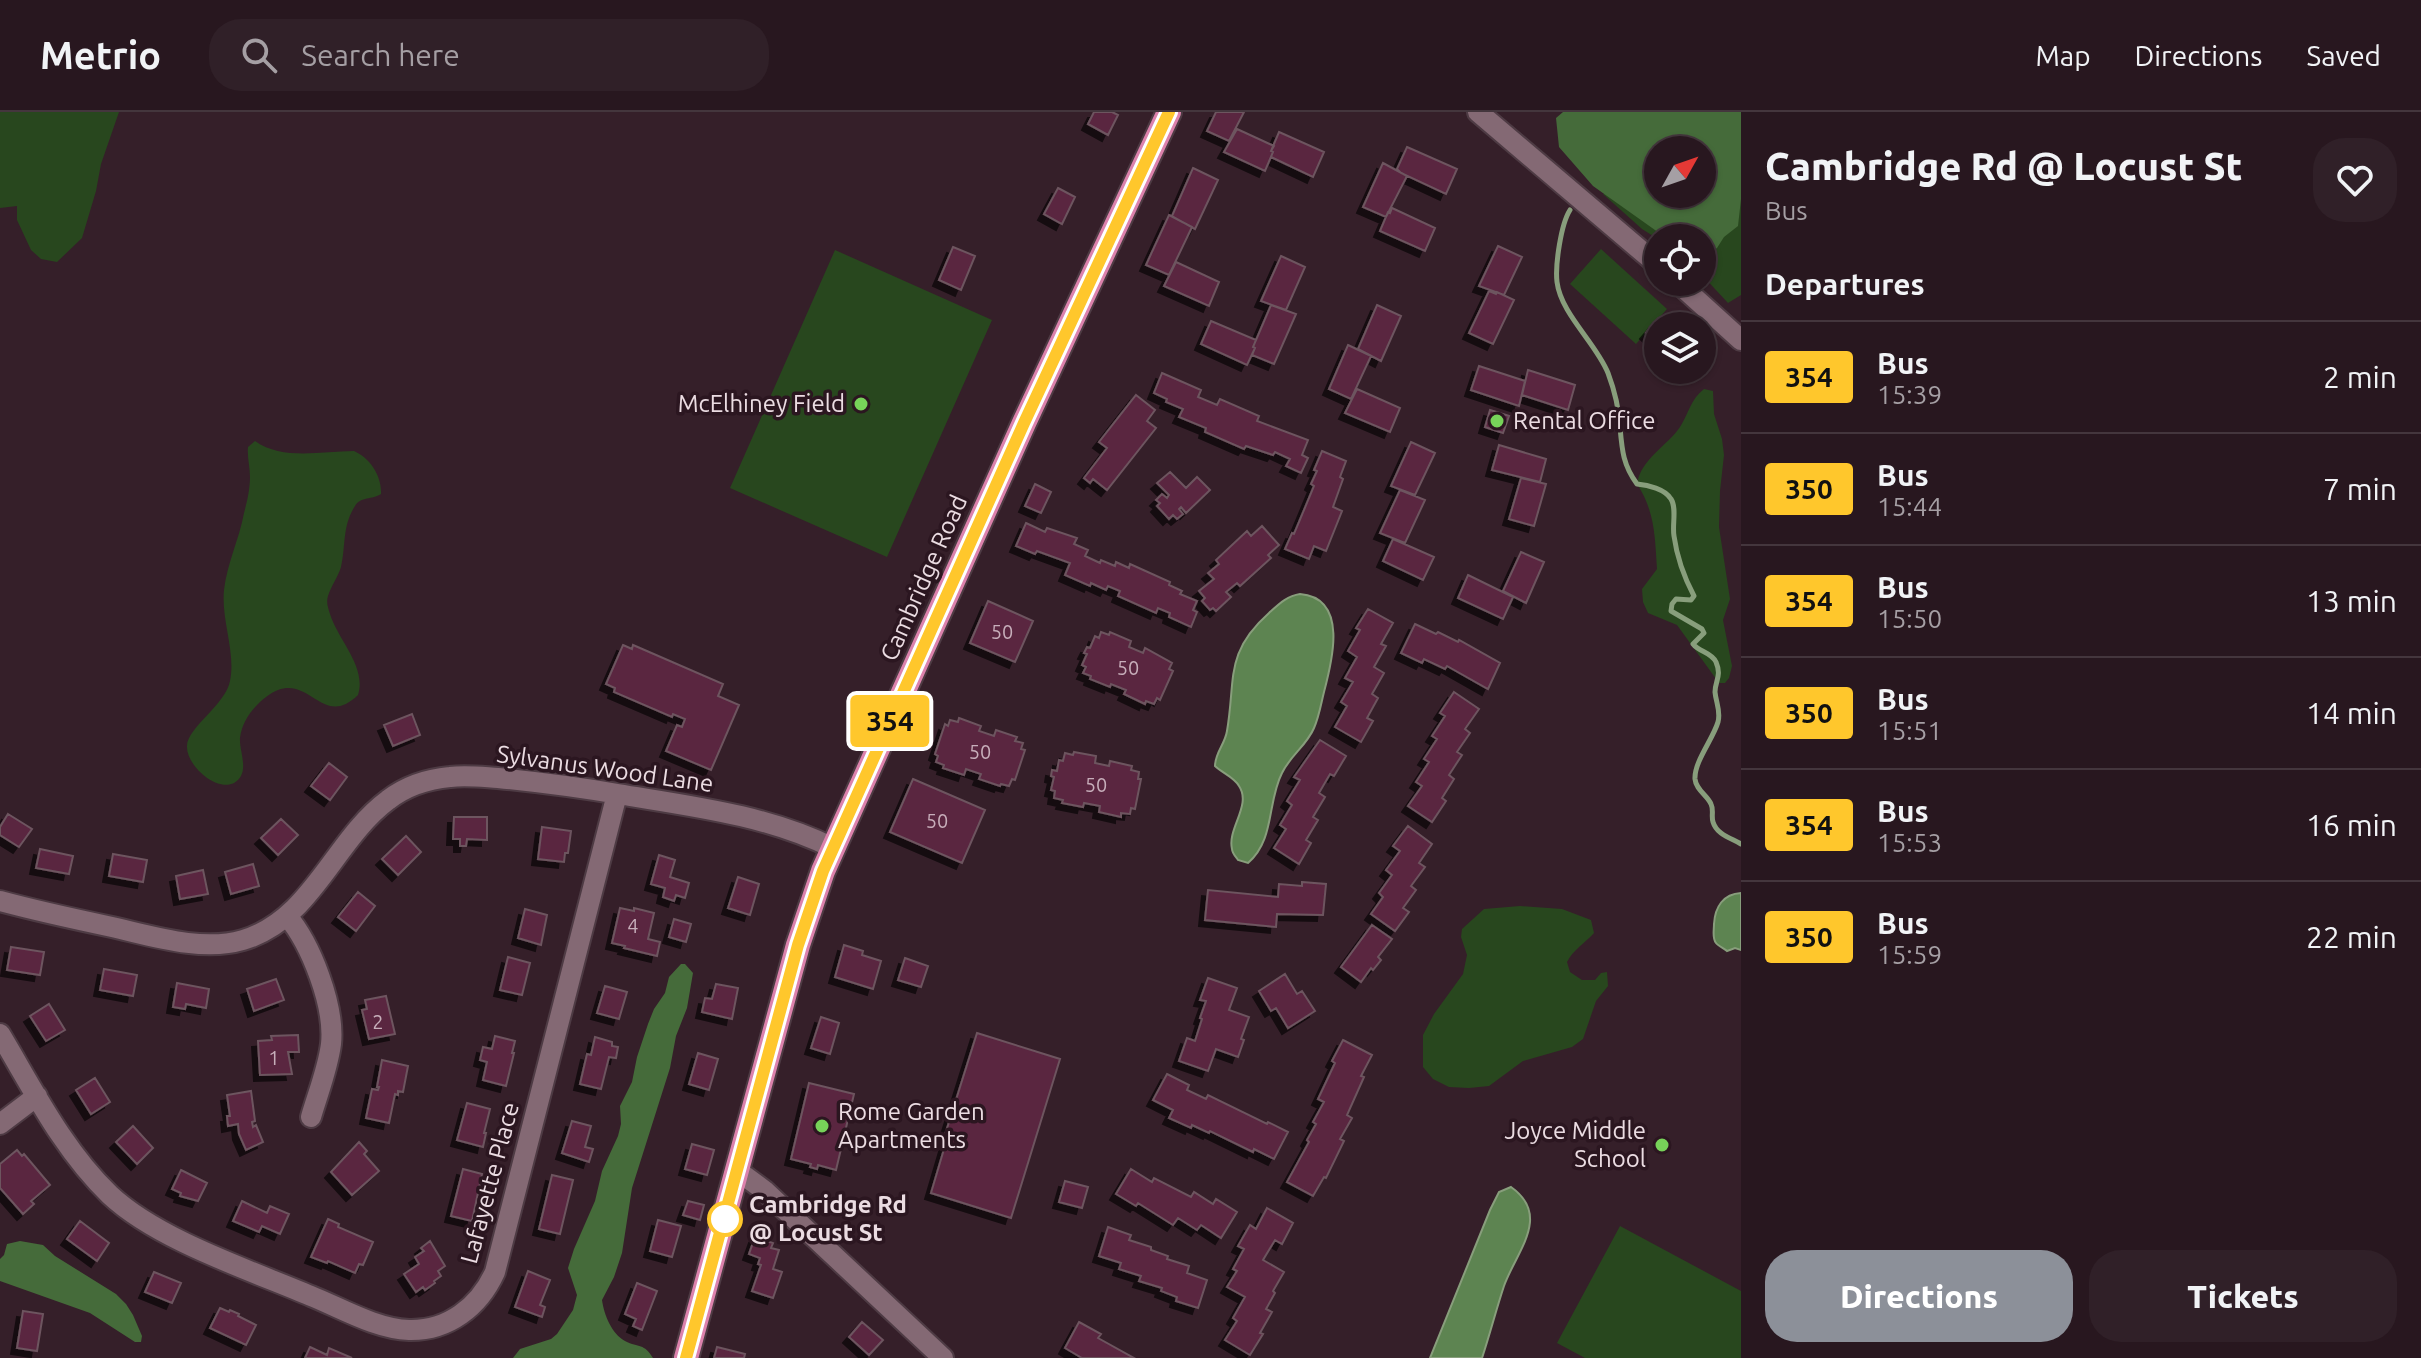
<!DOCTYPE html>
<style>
:root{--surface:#28171f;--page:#302028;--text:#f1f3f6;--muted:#a59fa4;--line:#44363d;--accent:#8c9099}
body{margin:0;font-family:Ubuntu,sans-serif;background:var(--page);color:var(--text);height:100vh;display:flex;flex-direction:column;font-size:30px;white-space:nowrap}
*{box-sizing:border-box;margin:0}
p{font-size:26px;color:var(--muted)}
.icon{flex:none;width:44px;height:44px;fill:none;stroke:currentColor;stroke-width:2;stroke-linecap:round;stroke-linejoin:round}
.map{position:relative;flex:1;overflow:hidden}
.side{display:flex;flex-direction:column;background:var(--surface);width:680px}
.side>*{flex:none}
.badge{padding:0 16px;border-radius:6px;font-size:28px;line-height:52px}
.needle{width:52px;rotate:50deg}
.controls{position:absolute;left:1644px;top:24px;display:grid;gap:16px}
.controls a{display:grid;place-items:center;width:72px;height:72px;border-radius:50%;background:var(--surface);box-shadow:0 2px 6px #0004,0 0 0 2px var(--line);font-size:40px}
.map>.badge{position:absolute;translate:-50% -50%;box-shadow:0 0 0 4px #fff}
h2{padding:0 24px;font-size:30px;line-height:72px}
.round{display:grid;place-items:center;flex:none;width:84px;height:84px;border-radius:32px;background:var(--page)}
.head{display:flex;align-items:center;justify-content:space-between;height:136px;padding:0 24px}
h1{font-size:38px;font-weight:800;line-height:60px}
.cta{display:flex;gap:16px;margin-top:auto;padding:16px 24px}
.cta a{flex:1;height:92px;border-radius:32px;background:var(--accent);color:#fff;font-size:32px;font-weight:800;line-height:92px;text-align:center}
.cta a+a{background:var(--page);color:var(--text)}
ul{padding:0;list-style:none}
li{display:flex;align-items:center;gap:24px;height:112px;padding:0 24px;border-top:2px solid var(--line)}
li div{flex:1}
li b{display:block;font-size:30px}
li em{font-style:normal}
li .badge{min-width:88px;font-weight:700;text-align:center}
header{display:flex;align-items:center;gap:48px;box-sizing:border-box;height:112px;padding:0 40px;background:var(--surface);border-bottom:2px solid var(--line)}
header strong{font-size:38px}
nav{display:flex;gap:44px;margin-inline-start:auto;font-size:28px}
.search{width:560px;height:72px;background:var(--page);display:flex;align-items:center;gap:20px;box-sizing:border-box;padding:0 28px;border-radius:32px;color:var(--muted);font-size:30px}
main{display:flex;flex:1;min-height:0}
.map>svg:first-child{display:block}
.green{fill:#28471e}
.forest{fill:#456b3a;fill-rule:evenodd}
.water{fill:#5d8451;stroke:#889e7c;stroke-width:2}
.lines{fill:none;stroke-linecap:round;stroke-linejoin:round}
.stream{stroke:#889e7c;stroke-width:5}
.building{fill:#5a2540;stroke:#6d545f;stroke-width:2;filter:url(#shadow)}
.minor-casing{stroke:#4e3b44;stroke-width:24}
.highway-casing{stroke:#4e3b44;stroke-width:28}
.minor{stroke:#846974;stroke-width:20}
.highway{stroke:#dc82ac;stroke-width:24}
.line-casing{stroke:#fff;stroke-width:18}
.line{stroke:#ffc72c;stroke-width:12}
.poi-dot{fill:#77d259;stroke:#2b1620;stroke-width:3}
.stop-dot{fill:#fff;stroke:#ffc72c;stroke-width:4}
.labels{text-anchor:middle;stroke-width:7;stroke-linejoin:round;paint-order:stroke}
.number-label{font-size:20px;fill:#c7aeba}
.poi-label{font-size:24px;fill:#ebdce2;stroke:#2b1620;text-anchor:end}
.street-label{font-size:24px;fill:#ebdce2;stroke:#2b1620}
.stop-label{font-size:24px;font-weight:bold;fill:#ebdce2;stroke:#2b1620;text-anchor:start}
</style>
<header>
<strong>Metrio</strong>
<div class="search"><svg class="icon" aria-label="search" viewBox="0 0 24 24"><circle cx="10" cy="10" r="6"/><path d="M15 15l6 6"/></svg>Search here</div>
<nav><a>Map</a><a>Directions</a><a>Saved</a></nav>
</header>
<main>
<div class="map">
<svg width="1741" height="1246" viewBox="0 0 1741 1246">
<defs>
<filter id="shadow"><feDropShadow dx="-6" dy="6" stdDeviation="0" flood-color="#0009"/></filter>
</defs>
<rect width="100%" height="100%" fill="#351f29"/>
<path class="green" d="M0,0H119L101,52L96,79L82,126L57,150L41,147L31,138L17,108V94L0,96Z
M1741,0V183L1728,191L1702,163V126L1658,127L1642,117L1603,82H1702Z
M1601,137L1667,197L1636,232L1570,172Z
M835,138L992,208L887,445L730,376Z
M1704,277L1713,279L1714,302L1722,327L1724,343L1720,379L1719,415L1730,487L1723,508L1732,554L1729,566L1725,571H1719L1677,513L1648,501L1643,490L1642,477L1657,457C1655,426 1655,399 1637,372C1641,347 1667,334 1680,315C1689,301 1690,288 1704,277Z
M255,329C283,349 322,339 354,339C370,346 382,364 381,382C372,388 361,384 355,394C342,414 346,434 341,455C338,465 331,474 328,484C326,490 328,496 330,502C338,528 367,555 358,583C320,620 308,553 266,585C253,595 242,609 240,626C239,640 251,661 234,671C216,680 186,653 187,634C187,616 226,592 230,569C236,540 221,508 224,478C227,451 239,428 244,401C247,390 250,377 250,365C250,355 247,345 248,335Z
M1520,794L1562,797L1591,808L1594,821C1585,831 1573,838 1567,850L1570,860L1582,868H1595L1601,861L1607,860L1608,874L1596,889L1583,927L1572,935L1523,949L1489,974L1469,976L1449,975L1433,967L1423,955V923L1434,902L1463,862L1467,843L1461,825L1462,817L1484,797Z
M1620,1114L1741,1179V1246H1585L1557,1231Z"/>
<path class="forest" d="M1563,0H1741V87L1738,114L1724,125L1717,136L1710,141L1702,140V126H1668L1662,123L1593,74L1559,35L1556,6ZM1658,38H1702V82H1658Z
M681,852H685L693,861L687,896L676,924L670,956L632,1076L622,1141L614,1165L602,1188C604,1203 612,1222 625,1229C639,1236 644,1231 653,1246H513L520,1237L551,1227L557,1222L573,1198L577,1183L568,1156L574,1137L595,1089L602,1059L618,1024L621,1012L620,994L632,970L637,945L648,912L654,897L665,881L669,865Z
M20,1129L43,1133L55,1144L116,1182L126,1192L133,1203L142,1224L141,1230H135L90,1201L0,1169V1147L4,1143L7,1132Z"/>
<path class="water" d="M1300,482C1349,486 1332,550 1324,580C1321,592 1319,605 1314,616C1307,633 1290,644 1282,661C1267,690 1275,728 1248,751L1238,748C1236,745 1232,741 1232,737C1227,717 1252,693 1239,674C1234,665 1222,661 1215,654C1215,641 1225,632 1227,619C1236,567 1224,541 1269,501C1279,492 1287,484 1300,482Z
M1741,781V838L1735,836L1727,839C1725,837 1718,834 1716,831C1712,826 1714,819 1714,812C1715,795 1723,782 1741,781Z
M1511,1075C1552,1104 1516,1140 1504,1174C1496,1198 1490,1222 1482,1246H1430L1490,1098L1499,1080Z"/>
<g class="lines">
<path class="stream" d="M1570,98C1561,112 1555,153 1557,170C1561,202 1596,231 1608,261C1614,277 1619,298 1620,315C1622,338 1623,353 1637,372C1648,373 1665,377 1671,387C1677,396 1672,413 1674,424C1677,446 1684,465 1694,484L1691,488L1676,487L1672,492L1671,499L1702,517L1704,521L1693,532C1699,540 1711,540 1716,550C1722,564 1715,569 1715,580C1716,591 1721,599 1718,610C1713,627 1694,650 1695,667C1696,678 1707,683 1711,692C1714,698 1711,704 1713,710C1717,723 1731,726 1741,732"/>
</g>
<path class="building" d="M1094,0H1112L1118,3L1108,23L1088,12Z
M1216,0H1244L1229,29L1207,19Z
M1237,17L1274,34L1271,39L1273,40L1265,59L1224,40Z
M1279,20L1324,40L1313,65L1271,45L1273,40L1271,39Z
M1407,35L1457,57L1446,82L1401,61L1397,57Z
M1383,51L1407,64L1386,105L1363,95Z
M1193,56L1218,68L1195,117L1172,104Z
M1058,76L1075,85L1062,112L1044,102Z
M1392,96L1435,116L1425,139L1380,119L1388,100L1390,101Z
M1169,103L1192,115L1169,163L1146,153Z
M1498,134L1522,145L1504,183L1479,174Z
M953,135L975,144L961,178L939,168Z
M1281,144L1305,155L1286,198L1261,189Z
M1176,150L1219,170L1209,194L1164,174Z
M1489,179L1496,182L1497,180L1514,188L1493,232L1469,221Z
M1271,193L1296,202L1274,252L1252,243L1255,236L1253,235Z
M1377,193L1401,204L1381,249L1358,237Z
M1658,207L1665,214H1658V232L1646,221Z
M1211,209L1256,228L1253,235L1255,236L1247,253L1201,232Z
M1348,233L1371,244L1351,287L1329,277Z
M1479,254L1525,269L1519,294L1471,278Z
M1528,258L1575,273L1568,298L1522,283Z
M1162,261L1201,278L1198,285L1217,293L1220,287L1259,304L1257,309L1308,328L1302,343L1308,346L1301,361L1286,354L1290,347L1275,340L1273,343L1246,334L1244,337L1205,320L1206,316L1179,305L1183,297L1166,290L1167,287L1154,281Z
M1357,277L1400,296L1390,320L1345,301Z
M1136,283L1155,298L1147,309L1156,316L1107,378L1093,367L1090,371L1084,366L1107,336L1099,330Z
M1490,298L1509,304L1503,321L1485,315Z
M1411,330L1435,341L1415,383L1391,374Z
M1499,333L1546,347L1540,370L1492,358Z
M1322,339L1346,349L1340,365L1343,367L1333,395L1342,399L1326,439L1314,434L1309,447L1285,437L1292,421L1294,422L1314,374L1311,372L1317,359L1314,358Z
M1170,360L1186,376L1197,365L1210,378L1186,401L1181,395L1179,397L1183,402L1177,407L1173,403L1169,407L1157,394L1160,391L1156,388L1162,382L1167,386L1169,383L1157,371Z
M1521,366L1546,372L1534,414L1509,407Z
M1035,372L1051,380L1041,401L1025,394Z
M1400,378L1425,388L1405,431L1380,421Z
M1026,411L1045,420L1047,416L1077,426L1074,432L1088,438L1085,444L1100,451L1101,448L1115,454L1116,450L1129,456L1130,452L1170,470L1169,473L1182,479L1180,482L1197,489L1193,498L1197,500L1191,515L1169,505L1170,501L1158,496L1156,501L1118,484L1120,479L1108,474L1106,478L1091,471L1090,474L1065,463L1070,451L1037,439L1035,442L1016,434Z
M1262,414L1279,433L1268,443L1271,446L1240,474L1237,471L1226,480L1231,485L1216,499L1213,496L1210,498L1202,489L1205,486L1199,479L1214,467L1208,461L1219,452L1216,448L1247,419L1251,424Z
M1393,427L1434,445L1423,468L1383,449Z
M1521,440L1544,450L1526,491L1503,479Z
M1468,463L1513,485L1503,507L1458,486Z
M988,489L1033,509L1015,550L970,531Z
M1368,497L1393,511L1381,532L1386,534L1374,555L1384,561L1372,582L1378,586L1367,606L1373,609L1361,630L1335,615L1347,594L1341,590L1353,570L1345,566L1357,545L1348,539L1360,518L1356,516Z
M1415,512L1436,522L1438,520L1458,530L1459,528L1500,551L1488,577L1447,554L1445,557L1424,547L1422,551L1401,541Z
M1101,520L1109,523L1110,520L1131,529L1129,535L1143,541L1145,536L1172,551L1169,557L1173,559L1160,588L1157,586L1154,592L1146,589L1145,592L1124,582L1126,578L1111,572L1110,575L1090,567L1091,564L1083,561L1086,555L1082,553L1087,542L1084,541L1087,535L1090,536L1095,524L1099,526Z
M623,533L632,537L633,533L723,572L718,584L739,593L711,658L666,639L677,613L682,615L685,607L673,602L672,605L614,580L615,576L606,572Z
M1454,580L1479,597L1465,617L1470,621L1457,640L1462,643L1449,663L1454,667L1442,686L1446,689L1432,710L1408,694L1422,674L1416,670L1429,650L1424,647L1437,627L1432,624L1445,604L1440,601Z
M412,602L420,623L393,634L384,613Z
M959,606L981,614L979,619L994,624L996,618L1017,625L1015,629L1023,631L1021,637L1025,638L1015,668L1012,667L1009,674L1001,672L1000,674L979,667L981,662L966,657L964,663L943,656L944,653L936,650L938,644L935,642L945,612L948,614L950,608L958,610Z
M1320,628L1346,644L1334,664L1330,662L1319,681L1325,685L1313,705L1318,708L1306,728L1311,731L1299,752L1274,736L1286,717L1280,713L1292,693L1287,689L1300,668L1294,665Z
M1074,640L1096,644L1095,651L1109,654L1110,649L1132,654L1131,658L1139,660L1138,667H1141L1135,697L1131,696L1130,702L1121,701V705L1099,700L1100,694L1084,691L1083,695L1062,691L1063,688L1054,686L1055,679L1051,678L1054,665L1051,664L1052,658L1057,659L1059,648L1063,649L1065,641L1073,643Z
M329,651L347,665L330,688L311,674Z
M913,667L985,698L962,751L890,720Z
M8,702L32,717L19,735L0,723V715Z
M454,705H487V728L467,727L466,734H460V727H453Z
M281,707L298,723L278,743L261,726Z
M1408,714L1432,732L1419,751L1425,755L1411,774L1416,778L1403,796L1409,800L1395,819L1371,802L1383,785L1379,781L1392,763L1386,758L1400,739L1393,734Z
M542,715L571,719L568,741H565L564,750L538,747Z
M406,724L421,740L398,763L382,747Z
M40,737L73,744L69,762L36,756Z
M113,742L147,748L143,770L109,764Z
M659,743L675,748L670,765L689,771L685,786L676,783L674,789L663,785L665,776L651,772Z
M253,752L259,774L231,782L225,760Z
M203,758L208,782L180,787L176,764Z
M738,765L759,772L750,803L728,796Z
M1302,770L1326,772L1323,803L1277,802L1276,815L1205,808L1208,778L1278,785L1279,772L1302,774Z
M358,780L375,794L356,819L338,805Z
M620,796L634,799V796L654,801L648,827L660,830L657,844L624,836L625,834L612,831Z
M525,797L547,803L541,833L518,826Z
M674,807L691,812L686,830L669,825Z
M1372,813L1392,827L1378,845L1381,848L1373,858L1371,856L1361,870L1341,855Z
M844,833L863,839L862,843L881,849L873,877L835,865Z
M11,835L44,840L40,863L7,858Z
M508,845L530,851L522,883L500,878Z
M905,846L928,854L921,875L898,868Z
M104,857L137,863L133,884L100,878Z
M1285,862L1297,882L1302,879L1315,899L1288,916L1276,896L1271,899L1259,879Z
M1208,866L1237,876L1229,898L1249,905L1241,927L1244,928L1238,945L1216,937L1208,959L1179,949L1187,926L1195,929L1202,907L1200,906L1206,889L1200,888Z
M276,867L284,888L254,899L247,877Z
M177,871L209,877L206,896L186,892L185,897L173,895Z
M716,872L738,876L732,907L702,900L705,886L712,887Z
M605,874L627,880L619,907L597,901Z
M386,884L395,922L369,927L362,898L367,897L365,888Z
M49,892L65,918L46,929L30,904Z
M821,905L839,911L830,942L811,936Z
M977,921L1060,947L1011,1106L931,1081L947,1027L944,1026Z
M298,923L299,940H288L292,962L260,963L258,929L272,928L271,924Z
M495,924L515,929L512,941H514L506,974L483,968L487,950L480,948L483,935L492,937Z
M595,925L612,930V934L618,935L616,946L609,945L601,977L580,972L587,942L591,943Z
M1343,928L1372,943L1361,964L1364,965L1347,1003L1352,1006L1340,1027L1344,1029L1326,1066L1324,1065L1313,1084L1287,1070L1309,1030L1307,1028L1316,1012L1313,1010L1324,990L1318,987L1335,951L1332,949Z
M698,941L718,947L709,978L689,972Z
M382,948L408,954L403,980L398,979V983L395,982L389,1011L366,1006L372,977L378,978L379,975H377Z
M1167,962L1189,973L1187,978L1206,987L1208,983L1267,1012L1268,1010L1288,1020L1274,1047L1254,1037L1253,1040L1210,1019L1209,1021L1192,1013L1191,1016L1169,1006L1173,998L1153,988Z
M95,966L110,990L91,1002L76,978Z
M809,971L854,982L836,1058L818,1053L817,1057L810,1055L811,1052L791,1047Z
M251,979L255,1009L252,1010L253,1015L256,1013L263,1030L246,1038L239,1022L238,1012L228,1014L227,1004H230L227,983Z
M467,991L490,997L484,1021H486L483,1035L457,1028Z
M572,1009L591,1014L585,1035L593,1037L589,1050L562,1041Z
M133,1014L153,1036L137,1052L116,1030Z
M359,1030L367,1039L364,1042L379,1059L352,1083L331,1060Z
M692,1032L714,1038L707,1063L685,1057Z
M17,1038L22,1044L24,1042L50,1073L31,1089L34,1092L23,1102L0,1076V1052Z
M463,1057L482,1062L472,1109L451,1104Z
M1131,1057L1152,1070L1154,1066L1191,1085L1194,1080L1213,1092L1216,1087L1237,1100L1221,1126L1201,1113L1197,1118L1178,1106L1173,1113L1138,1091L1136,1094L1116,1082Z
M181,1058L207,1071L198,1089L180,1084L181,1081L172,1077Z
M552,1063L573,1068L560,1122L539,1117Z
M1065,1069L1088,1075L1082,1096L1059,1090Z
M242,1089L267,1101L270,1094L289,1102L280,1122L262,1114L259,1120L233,1109Z
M688,1089L704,1093L700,1108L683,1103Z
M1267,1096L1293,1111L1282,1132L1275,1128L1263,1148L1284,1160L1273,1179L1275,1181L1266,1197L1272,1200L1260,1221L1263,1222L1250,1243L1225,1228L1237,1209L1233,1206L1245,1185L1227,1175L1237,1159L1233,1157L1244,1137L1238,1134L1250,1113L1256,1117Z
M328,1107L339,1112L338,1115L373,1130L363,1153L359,1152L355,1161L328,1149L327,1151L311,1145Z
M658,1108L681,1114L672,1145L650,1139Z
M80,1109L109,1131L97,1149L67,1127Z
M1108,1115L1131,1123L1129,1128L1151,1135V1138L1168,1144L1167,1147L1189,1154L1187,1161L1207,1168L1198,1196L1176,1189L1177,1185L1161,1179L1162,1176L1139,1169L1141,1164L1119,1157L1121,1151L1099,1144Z
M755,1125L773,1131L771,1136L779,1138L773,1157L782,1160L773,1186L752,1179L761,1153L758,1152L760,1146L749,1142Z
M430,1129L445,1154L438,1159L441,1164L434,1169L435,1171L425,1178L423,1175L416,1180L404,1162L419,1152L415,1145L424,1139L421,1136Z
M528,1159L550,1168L540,1193L545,1195L542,1205L515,1195Z
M154,1160L181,1171L172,1191L145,1180Z
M637,1171L657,1179L642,1218L633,1214L636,1207L625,1202Z
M220,1196L229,1200L230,1198L239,1202L238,1204L256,1213L246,1233L210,1216Z
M23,1199L43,1202L37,1239L17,1236Z
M862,1210L883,1228L869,1243L849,1225Z
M1079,1210L1101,1222L1098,1226L1134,1246H1082L1065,1236Z
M310,1235L327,1243L329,1236L352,1246H305Z
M717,1235L745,1242L744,1246H714Z"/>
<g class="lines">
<g class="minor-casing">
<path id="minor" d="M1478,0L1658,153
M1677,170L1741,228
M0,789C37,799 74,807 112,815C152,824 202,840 243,828C312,808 334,728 388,688C406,674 428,667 450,665C466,663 482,665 498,666C538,670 578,675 618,682C690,694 767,703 833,736
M287,804C311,832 335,894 331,932C328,956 318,981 311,1005
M0,922C33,977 63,1038 110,1083C158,1128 250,1158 311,1184C341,1196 376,1217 409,1218C448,1219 479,1195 495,1160L617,682
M0,1012L37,984
M738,1059L765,1079L943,1246"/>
</g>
<g class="highway-casing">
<path id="highway" d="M686,1246L798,833L823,759L1024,311L1169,0"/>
</g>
<use href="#minor" class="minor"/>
<use href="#highway" class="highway"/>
</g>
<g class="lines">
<g class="line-casing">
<path id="line" d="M686,1246L798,833L823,759L1024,311L1169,0"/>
</g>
<use href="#line" class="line"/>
</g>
<g class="poi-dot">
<circle cx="861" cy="292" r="8"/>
<circle cx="1497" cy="309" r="8"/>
<circle cx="822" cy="1014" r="8"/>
<circle cx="1662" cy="1033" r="8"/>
</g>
<circle class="stop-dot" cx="725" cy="1107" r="16"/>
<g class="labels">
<g class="number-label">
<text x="1002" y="527">50</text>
<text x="1128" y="563">50</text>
<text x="980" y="647">50</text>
<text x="1096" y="680">50</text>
<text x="937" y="716">50</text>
<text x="633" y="821">4</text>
<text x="378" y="917">2</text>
<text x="274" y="953">1</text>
</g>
<g class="poi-label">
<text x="845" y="300">McElhiney Field</text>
<text x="1513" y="317" text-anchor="start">Rental Office</text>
<text x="838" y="1008" text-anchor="start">Rome Garden<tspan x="838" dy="28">Apartments</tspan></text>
<text x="1646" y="1027">Joyce Middle<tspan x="1646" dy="28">School</tspan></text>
</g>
<g class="street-label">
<text transform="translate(924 466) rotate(-66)" y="8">Cambridge Road</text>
<text transform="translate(605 657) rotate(8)" y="8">Sylvanus Wood Lane</text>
<text transform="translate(490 1071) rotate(-75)" y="8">Lafayette Place</text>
</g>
<g class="stop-label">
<text x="749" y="1101">Cambridge Rd<tspan x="749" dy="28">@ Locust St</tspan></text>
</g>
</g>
</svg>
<div class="controls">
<a><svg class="needle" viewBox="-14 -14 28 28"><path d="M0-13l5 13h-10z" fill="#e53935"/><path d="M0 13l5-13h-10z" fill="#a59fa4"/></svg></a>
<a><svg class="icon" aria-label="locate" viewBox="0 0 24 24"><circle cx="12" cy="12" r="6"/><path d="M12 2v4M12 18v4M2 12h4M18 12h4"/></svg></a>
<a><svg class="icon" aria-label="layers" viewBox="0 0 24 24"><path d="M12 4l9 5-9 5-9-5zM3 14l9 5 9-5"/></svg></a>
</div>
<b class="badge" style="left:890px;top:609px;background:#ffc72c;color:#111">354</b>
</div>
<section class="side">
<div class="head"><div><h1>Cambridge Rd @ Locust St</h1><p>Bus</p></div><a class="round"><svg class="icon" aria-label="heart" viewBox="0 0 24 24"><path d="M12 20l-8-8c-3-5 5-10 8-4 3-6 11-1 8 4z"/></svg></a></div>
<h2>Departures</h2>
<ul>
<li><span class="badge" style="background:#ffc72c;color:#111">354</span><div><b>Bus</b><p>15:39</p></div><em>2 min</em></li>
<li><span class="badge" style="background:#ffc72c;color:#111">350</span><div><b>Bus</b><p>15:44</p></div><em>7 min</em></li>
<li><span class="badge" style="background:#ffc72c;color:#111">354</span><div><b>Bus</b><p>15:50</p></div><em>13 min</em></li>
<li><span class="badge" style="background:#ffc72c;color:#111">350</span><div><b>Bus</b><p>15:51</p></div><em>14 min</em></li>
<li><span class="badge" style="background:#ffc72c;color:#111">354</span><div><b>Bus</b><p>15:53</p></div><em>16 min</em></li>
<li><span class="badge" style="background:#ffc72c;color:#111">350</span><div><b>Bus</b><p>15:59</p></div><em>22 min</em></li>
</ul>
<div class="cta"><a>Directions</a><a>Tickets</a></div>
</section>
</main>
